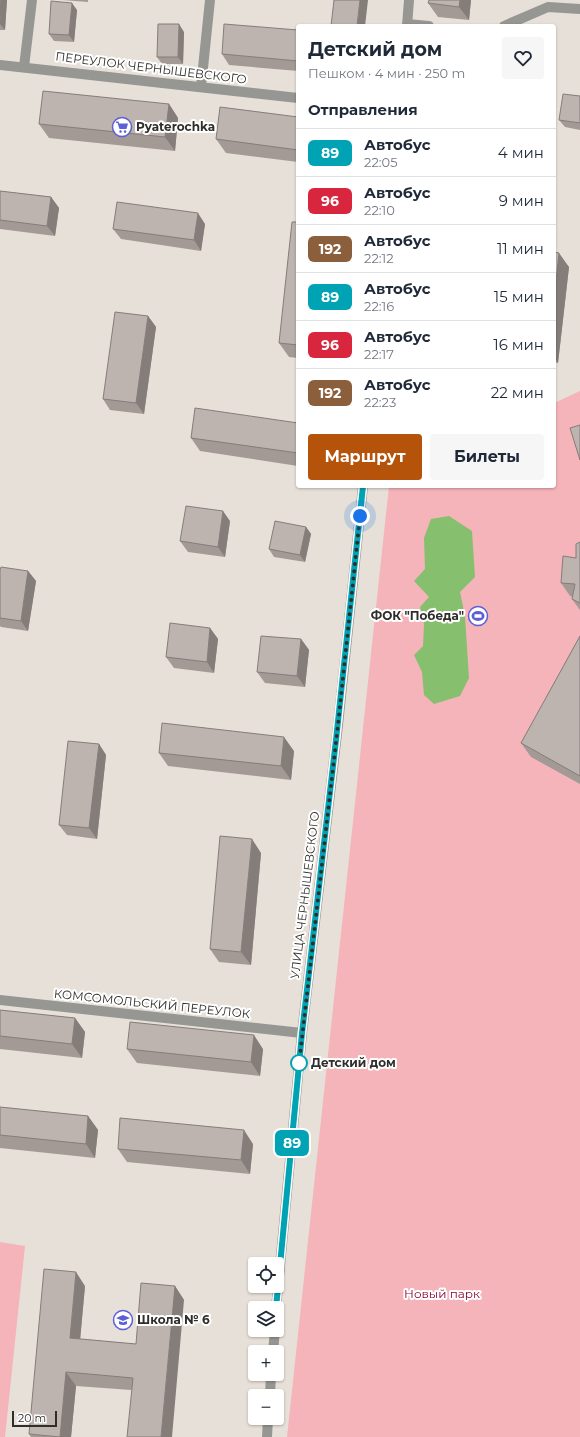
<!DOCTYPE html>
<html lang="ru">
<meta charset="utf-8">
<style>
:root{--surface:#fff;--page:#f6f6f7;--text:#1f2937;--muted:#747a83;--line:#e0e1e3;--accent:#b45309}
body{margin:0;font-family:Montserrat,sans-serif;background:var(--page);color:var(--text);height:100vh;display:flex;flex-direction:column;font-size:15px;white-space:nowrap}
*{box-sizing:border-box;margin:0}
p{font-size:13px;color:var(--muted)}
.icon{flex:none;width:22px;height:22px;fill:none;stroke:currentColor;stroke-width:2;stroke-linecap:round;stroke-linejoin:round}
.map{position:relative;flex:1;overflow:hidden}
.panel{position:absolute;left:296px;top:24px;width:260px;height:464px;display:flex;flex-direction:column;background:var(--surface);border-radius:4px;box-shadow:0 1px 3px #0004}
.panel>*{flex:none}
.badge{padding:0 8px;border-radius:6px;font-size:14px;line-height:26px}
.buttons{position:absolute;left:248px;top:1257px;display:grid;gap:8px}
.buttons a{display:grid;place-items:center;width:36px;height:36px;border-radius:4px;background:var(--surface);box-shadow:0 1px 3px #0004;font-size:20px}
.scale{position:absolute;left:12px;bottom:10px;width:45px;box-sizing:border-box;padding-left:4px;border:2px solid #302e2b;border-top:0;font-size:11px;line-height:14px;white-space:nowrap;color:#302e2b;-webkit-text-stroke:3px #fff;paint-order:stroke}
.you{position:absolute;width:20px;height:20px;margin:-10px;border:3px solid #fff;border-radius:50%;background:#1a73e8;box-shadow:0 0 0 6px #1a73e833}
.map>.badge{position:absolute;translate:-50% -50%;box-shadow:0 0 0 2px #fff}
h2{padding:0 12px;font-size:15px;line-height:36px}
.round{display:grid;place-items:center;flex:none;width:42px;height:42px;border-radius:4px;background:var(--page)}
.headline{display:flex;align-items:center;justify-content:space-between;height:68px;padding:0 12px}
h1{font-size:19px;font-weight:700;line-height:30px}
.primary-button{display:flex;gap:8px;margin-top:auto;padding:8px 12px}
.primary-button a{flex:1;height:46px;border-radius:4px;background:var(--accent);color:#fff;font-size:16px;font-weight:700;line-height:46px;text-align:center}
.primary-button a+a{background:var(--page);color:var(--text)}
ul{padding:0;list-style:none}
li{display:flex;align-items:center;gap:12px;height:48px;padding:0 12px;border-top:1px solid var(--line)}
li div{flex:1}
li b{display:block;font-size:15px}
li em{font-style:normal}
li .badge{min-width:44px;font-weight:700;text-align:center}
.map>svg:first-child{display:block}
.green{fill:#f5b3ba}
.water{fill:#86c06f}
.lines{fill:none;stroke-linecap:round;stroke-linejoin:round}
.minor{stroke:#969692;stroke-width:10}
.wall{fill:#a39a96}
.shaded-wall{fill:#847d7a}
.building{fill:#bdb3af;stroke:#847d7a}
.line-casing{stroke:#fff;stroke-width:9}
.line{stroke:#00a3b4;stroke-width:6}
.walk{stroke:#302e2b;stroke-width:4;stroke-dasharray:0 7.2}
.stop-dot{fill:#fff;stroke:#00a3b4;stroke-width:2}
.labels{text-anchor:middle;stroke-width:4;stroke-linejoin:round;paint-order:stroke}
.street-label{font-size:12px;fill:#302e2b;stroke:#fff}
.poi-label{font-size:12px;font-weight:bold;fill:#302e2b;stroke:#fff;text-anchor:start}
.stop-label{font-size:12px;font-weight:bold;fill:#302e2b;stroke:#fff;text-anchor:start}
.park-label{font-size:12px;fill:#860531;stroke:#fff}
</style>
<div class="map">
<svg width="580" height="1437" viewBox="0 0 580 1437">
<rect width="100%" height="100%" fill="#e7e0d8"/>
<path class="green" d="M580,391V1437H287L389,486H554V403Z
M0,1242L25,1246L5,1437H0Z"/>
<path class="water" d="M449,516L472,531L475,577L460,592L465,616L469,678L460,696L434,704L424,695L422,672L414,655L423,646L424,624L420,607L429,597L414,581L425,569L424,538L431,519Z"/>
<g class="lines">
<path class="minor" d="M407,24L429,26
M407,26L409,0
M504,26L548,7L580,9
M0,65L298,98
M24,67L32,0
M201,87L210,0
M0,1000L302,1033
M276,1308L302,1033L338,725L363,486
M273,1352L275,1330
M270,1396L271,1374
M267,1437L268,1418"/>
</g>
<path class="wall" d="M0,0H7L5,30H0Z
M62,0H88V2Z
M471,0L469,20L438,17L428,3Z
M77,10L74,42L54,41L49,34Z
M298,30V71L229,65L222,54Z
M184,32L183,64H162L157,57Z
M580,96V130L565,127L559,120Z
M169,104L178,118L175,151L49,138L39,124Z
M298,117V162L226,153L216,139Z
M0,191L51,197L59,208L55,236L0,229Z
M298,222V358L289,357L279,343Z
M205,224L201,251L121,239L113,229Z
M554,252L569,267L558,363L554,362Z
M148,316L156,327L144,414L110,410L103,399Z
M298,423V466L200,451L191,438Z
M230,521L225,557L188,552L180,541Z
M306,527L311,534L305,562L274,557L269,549Z
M580,542V610L572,599L573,597L570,596L561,583L576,558Z
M0,570L28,571L36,581L28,631L1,627L0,626Z
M210,628L218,639L214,673L174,668L166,657Z
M580,636V784L531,757L521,743Z
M301,639L309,650L305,687L265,683L257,672Z
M99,744L106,755L97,839L67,835L59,825Z
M294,751L291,780L168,766L159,753Z
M261,853L251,965L219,962L210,949Z
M0,1010L75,1018L85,1032L82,1058L0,1049Z
M127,1049H263L260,1076L137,1063Z
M0,1107L88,1116L98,1130L95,1158L0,1148Z
M253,1144L250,1174L127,1162L118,1149Z
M85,1286L80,1339L136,1344L175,1286L184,1300L131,1390L76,1386L71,1437H31L29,1434Z"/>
<path class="shaded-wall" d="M1,0H7L5,30L0,24Z
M360,0H368L365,26H357Z
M460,0H471L469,20L459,7Z
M72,3L77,10L74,42L69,35Z
M179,24L184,32L183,64L178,57Z
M169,104L178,118L175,151L165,137Z
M51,197L59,208L55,236L47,226Z
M198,213L205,224L201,251L194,240Z
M559,253L569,267L558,363L554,357V300Z
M148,316L156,327L144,414L136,403Z
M223,511L230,521L225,557L218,547Z
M306,527L311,534L305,562L300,555Z
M28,571L36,581L28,631L21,621Z
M210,628L218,639L214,673L207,662Z
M301,639L309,650L305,687L297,676Z
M284,737L294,751L291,780L281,766Z
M99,744L106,755L97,839L89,828Z
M252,839L261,853L251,965L241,952Z
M75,1018L85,1032L82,1058L72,1044Z
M254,1035L263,1049L260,1076L251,1062Z
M88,1116L98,1130L95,1158L86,1144Z
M244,1130L253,1144L250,1174L241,1160Z
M76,1272L85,1286L79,1352L70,1338Z
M175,1286L184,1300L172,1437H161Z
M66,1372L76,1386L71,1437H60Z"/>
<path class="building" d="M0,0H1L0,16Z
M334,0H360L357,26H331Z
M429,0H460L459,7L428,3Z
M51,1L72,3L69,35L49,34Z
M158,24H179L178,57H157Z
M224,24L298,30V61L222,54Z
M43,91L169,104L165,137L39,124Z
M563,94L580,96V123L559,120Z
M220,107L298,117V150L216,139Z
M0,191L51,197L47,226L0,220Z
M117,202L198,213L194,240L113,229Z
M292,222H298V345L279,343Z
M554,252L559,253L554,300Z
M115,312L148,316L136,403L103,399Z
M195,408L298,423V453L191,438Z
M580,425V460L570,428Z
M186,506L223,511L218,547L180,541Z
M275,521L306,527L300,555L269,549Z
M580,542V603L572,599L575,584L561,583L563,556L576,558V544Z
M1,567L28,571L21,621L0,618V570Z
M170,623L210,628L207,662L166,657Z
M261,636L301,639L297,676L257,672Z
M580,636V776L521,743Z
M162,723L284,737L281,766L159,753Z
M68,741L99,744L89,828L59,825Z
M220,836L252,839L241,952L210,949Z
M0,1010L75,1018L72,1044L0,1036Z
M130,1022L254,1035L251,1062L127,1049Z
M0,1107L88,1116L86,1144L0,1135Z
M120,1118L244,1130L241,1160L118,1149Z
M44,1269L76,1272L70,1338L136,1344L141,1283L175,1286L161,1437H127L133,1378L66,1372L60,1437L29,1434Z"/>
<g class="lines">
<g class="line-casing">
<path id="line" d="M276,1308L302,1033L336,740L363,486"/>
</g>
<use href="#line" class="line"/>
<path class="walk" d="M299,1063V1064L338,725L360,516"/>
</g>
<defs>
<g id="supermarket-ring" transform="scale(1)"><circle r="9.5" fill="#fff" stroke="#5c5fd7" stroke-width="1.5"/><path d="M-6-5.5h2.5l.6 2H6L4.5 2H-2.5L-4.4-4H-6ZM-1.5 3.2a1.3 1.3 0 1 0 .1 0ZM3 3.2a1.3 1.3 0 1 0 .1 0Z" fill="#5c5fd7"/></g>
<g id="stadium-ring" transform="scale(1)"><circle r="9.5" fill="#fff" stroke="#5c5fd7" stroke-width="1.5"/><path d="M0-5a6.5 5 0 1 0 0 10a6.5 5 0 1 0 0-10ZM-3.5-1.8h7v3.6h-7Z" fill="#5c5fd7"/></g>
<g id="school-ring" transform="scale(1)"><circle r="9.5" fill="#fff" stroke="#5c5fd7" stroke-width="1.5"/><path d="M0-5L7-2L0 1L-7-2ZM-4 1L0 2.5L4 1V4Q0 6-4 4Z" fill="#5c5fd7"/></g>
</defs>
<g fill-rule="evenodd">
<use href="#supermarket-ring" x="122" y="127"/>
<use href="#stadium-ring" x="478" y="616"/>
<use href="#school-ring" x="123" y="1320"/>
</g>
<circle class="stop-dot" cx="299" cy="1063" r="8"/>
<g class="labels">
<g class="street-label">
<text transform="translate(151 68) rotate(7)" y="4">ПЕРЕУЛОК ЧЕРНЫШЕВСКОГО</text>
<text transform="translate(305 895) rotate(-83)" y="4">УЛИЦА ЧЕРНЫШЕВСКОГО</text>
<text transform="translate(152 1004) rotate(6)" y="4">КОМСОМОЛЬСКИЙ ПЕРЕУЛОК</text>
</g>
<g class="poi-label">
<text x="136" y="131">Pyaterochka</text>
<text x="464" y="620" text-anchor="end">ФОК "Победа"</text>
<text x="137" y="1324">Школа № 6</text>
</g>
<g class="stop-label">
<text x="311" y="1067">Детский дом</text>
</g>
<g class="park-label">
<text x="442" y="1298">Новый парк</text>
</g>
</g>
</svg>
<div class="buttons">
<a><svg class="icon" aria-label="locate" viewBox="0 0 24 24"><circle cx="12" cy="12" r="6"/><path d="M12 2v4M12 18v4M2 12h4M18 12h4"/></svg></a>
<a><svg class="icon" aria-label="layers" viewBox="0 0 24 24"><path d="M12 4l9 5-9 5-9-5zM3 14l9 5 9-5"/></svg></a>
<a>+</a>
<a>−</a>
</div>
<div class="scale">20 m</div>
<div class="you" style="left:360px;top:516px"></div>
<b class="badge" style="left:292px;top:1143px;background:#00a3b4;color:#fff">89</b>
<section class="panel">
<div class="headline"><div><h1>Детский дом</h1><p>Пешком · 4 мин · 250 m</p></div><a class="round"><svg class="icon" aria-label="heart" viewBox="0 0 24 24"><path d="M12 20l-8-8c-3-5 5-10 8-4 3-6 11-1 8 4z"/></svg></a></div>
<h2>Отправления</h2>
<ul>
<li><span class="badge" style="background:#00a3b4;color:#fff">89</span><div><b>Автобус</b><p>22:05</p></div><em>4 мин</em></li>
<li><span class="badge" style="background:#d7263d;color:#fff">96</span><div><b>Автобус</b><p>22:10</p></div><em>9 мин</em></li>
<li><span class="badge" style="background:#8b5e3c;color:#fff">192</span><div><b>Автобус</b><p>22:12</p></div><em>11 мин</em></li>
<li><span class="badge" style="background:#00a3b4;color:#fff">89</span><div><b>Автобус</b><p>22:16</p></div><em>15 мин</em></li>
<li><span class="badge" style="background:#d7263d;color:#fff">96</span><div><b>Автобус</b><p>22:17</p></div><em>16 мин</em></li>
<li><span class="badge" style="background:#8b5e3c;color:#fff">192</span><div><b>Автобус</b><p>22:23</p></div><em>22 мин</em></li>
</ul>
<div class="primary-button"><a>Маршрут</a><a>Билеты</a></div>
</section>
</div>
